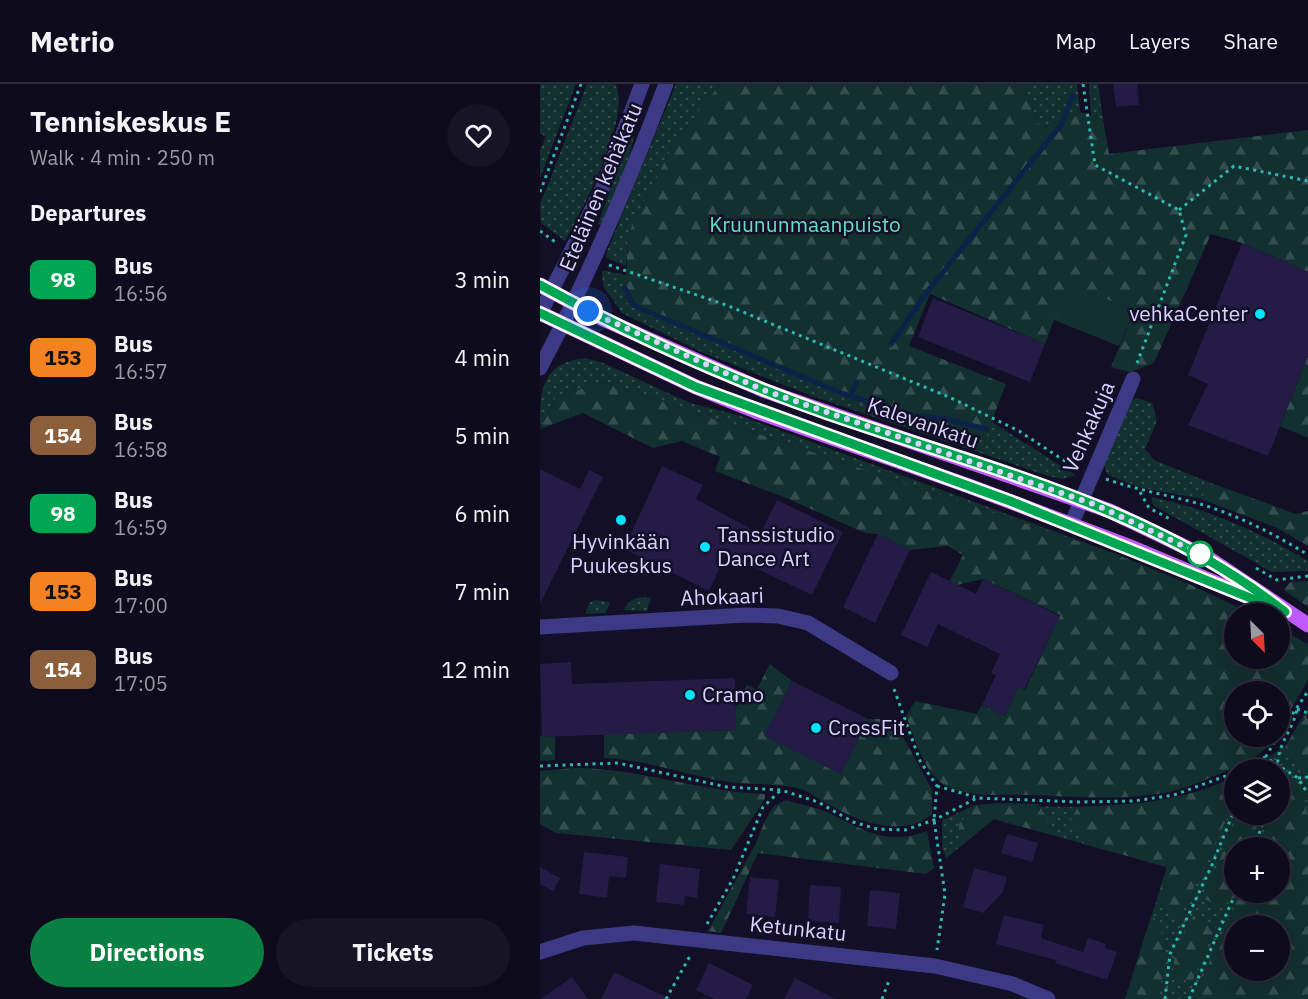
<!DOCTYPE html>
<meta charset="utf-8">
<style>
:root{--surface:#0e0b1c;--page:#171425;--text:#f1f3f6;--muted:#9b9ba3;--line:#2e2b3b;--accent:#0b8043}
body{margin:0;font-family:"IBM Plex Sans",sans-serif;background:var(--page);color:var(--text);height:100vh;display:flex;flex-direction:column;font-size:22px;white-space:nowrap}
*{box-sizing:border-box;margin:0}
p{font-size:20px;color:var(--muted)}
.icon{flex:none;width:33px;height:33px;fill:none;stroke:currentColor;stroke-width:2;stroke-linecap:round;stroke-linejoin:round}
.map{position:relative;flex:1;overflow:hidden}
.details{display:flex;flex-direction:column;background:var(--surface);width:540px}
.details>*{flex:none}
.badge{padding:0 12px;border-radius:9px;font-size:21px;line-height:39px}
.needle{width:39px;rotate:156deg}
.tools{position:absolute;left:684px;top:519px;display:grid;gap:12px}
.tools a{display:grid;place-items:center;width:66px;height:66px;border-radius:50%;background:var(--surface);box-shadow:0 6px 24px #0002,0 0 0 2px var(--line);font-size:30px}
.you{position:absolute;width:30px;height:30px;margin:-15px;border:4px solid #fff;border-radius:50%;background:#1a73e8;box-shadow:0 0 0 9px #1a73e833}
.map>.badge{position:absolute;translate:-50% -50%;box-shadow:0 0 0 3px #fff}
h2{padding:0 30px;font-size:22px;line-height:54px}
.round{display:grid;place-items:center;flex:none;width:63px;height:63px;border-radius:32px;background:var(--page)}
.head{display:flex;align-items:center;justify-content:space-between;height:102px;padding:0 30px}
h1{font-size:28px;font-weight:800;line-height:45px}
.cta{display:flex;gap:12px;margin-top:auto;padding:12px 30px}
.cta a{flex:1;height:69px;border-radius:36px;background:var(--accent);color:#fff;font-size:24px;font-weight:800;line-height:69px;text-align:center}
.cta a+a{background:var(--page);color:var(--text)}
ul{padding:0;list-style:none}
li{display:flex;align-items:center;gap:18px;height:78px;padding:0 30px}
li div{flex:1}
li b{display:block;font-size:22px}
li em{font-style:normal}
li .badge{min-width:66px;font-weight:700;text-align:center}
header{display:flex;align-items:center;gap:36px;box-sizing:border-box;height:84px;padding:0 30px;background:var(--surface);border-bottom:2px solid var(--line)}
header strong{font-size:28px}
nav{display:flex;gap:33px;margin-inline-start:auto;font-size:21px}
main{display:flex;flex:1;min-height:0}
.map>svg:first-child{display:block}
.green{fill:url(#green-dots);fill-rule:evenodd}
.forest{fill:url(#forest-firs);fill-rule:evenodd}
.pitch{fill:#12302f}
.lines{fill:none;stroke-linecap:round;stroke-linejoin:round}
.stream{stroke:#0c2248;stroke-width:5}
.building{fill:#241b47}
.path{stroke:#2fb8b0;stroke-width:3;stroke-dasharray:3 4.5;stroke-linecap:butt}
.minor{stroke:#3d3a85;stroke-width:15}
.major{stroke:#c25bff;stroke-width:15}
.line-casing{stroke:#fff;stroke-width:14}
.line{stroke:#00a651;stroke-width:9}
.walk{stroke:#d9d4ff;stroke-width:6;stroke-dasharray:0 10.8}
.poi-dot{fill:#00e5ff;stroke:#130f26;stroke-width:2}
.stop-dot{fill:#fff;stroke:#00a651;stroke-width:3}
.labels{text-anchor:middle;stroke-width:5;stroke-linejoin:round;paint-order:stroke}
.street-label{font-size:21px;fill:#d9d4ff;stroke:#130f26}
.park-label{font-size:21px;fill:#5fe0c0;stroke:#130f26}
.poi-label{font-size:21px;fill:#d9d4ff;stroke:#130f26;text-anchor:start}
</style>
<header>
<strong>Metrio</strong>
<nav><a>Map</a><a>Layers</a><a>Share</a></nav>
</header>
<main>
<section class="details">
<div class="head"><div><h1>Tenniskeskus E</h1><p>Walk · 4 min · 250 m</p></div><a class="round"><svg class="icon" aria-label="heart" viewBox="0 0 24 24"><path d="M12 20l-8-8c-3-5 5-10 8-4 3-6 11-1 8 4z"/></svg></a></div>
<h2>Departures</h2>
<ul>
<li><span class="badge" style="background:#00a651;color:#fff">98</span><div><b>Bus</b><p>16:56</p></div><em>3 min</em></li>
<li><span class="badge" style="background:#f58220;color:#111">153</span><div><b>Bus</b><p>16:57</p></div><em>4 min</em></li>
<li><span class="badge" style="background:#8b5e3c;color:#fff">154</span><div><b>Bus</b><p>16:58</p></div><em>5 min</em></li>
<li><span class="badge" style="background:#00a651;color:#fff">98</span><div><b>Bus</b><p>16:59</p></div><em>6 min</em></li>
<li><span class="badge" style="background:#f58220;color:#111">153</span><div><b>Bus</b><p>17:00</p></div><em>7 min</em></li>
<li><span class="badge" style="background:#8b5e3c;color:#fff">154</span><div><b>Bus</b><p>17:05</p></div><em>12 min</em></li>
</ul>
<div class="cta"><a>Directions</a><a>Tickets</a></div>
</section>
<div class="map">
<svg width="768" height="915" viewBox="0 0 768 915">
<defs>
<pattern id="green-dots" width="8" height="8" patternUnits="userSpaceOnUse" patternTransform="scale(1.5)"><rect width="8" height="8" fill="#12302f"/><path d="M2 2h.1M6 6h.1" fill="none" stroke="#344d4e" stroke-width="1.8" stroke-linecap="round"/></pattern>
<pattern id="forest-firs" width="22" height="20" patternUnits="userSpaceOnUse" patternTransform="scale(1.5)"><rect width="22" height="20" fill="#12302f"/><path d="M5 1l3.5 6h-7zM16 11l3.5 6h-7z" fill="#344d4e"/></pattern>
</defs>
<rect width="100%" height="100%" fill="#130f26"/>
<path class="green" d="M0,0H36L0,94V67L6,53L0,49Z
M47,0H75C93,30 42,128 25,157L1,139L0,121Z
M136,0H180L134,59L88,150L86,182L66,174V170Z
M483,0H537L540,28L501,45Z
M549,0H558L563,35L551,31Z
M90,51L94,53L86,83L61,141L58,140Z
M62,186L86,191L85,218L97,223L343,329L445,355L452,338L535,391L523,395L508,392L272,312L161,268L82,229L63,202Z
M45,274L61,278L150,319L198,331L576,470L63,298L16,313L0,344C0,307 1,279 45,274Z
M597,314L612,319L617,337L605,365L614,376L671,399L661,415L598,403L567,390L564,381L592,316Z
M611,413C666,424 720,448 768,477V487L732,488L613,421Z
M111,514L107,527L84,526C90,513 98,513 111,514Z
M55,516L70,518L66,529L45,530L50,518Z
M768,624V915H585L627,783L454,735L406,774L402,763V736L435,721L538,723L602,720L660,708L694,693V730H740V686L711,685L746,661ZM694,764H740V808H694ZM694,842H740V886H694Z"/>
<path class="forest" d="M180,0H483L501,45L540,28L563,35L569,70L768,46V188L702,159L671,150L614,279L590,288L571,283L594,227L534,202L514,236L505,260L390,210L369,262L466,300L445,355L343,329L85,218L88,150L134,59Z
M768,272V354L740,342Z
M63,298L576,470L649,500L710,529L694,530V574H740V545L768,560V596L740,644V608H694V652L734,653C723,672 705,680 684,688C667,695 650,703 633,707C585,718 532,712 483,711C457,710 420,715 399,697C382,682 374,652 366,632L375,617L437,630L442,621L465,632L478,603L485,606L520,531L443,495L417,501L410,497L423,471L408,462L370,466L338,450L325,449L246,414L175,387L180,373L142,357L113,364L43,329L0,345L16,313Z
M671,399L756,430L768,427V462L737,444L661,415Z
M768,497V523L744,506L750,498Z
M230,580L252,597L225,652L301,690L328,635H357L361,649L392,706V730C363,756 314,736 286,719C275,713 266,705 253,703C228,699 202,701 176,696C139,688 103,676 64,674V650L196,646L195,625L207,601L217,605Z
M763,633L768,635V686H764L746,661Z
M0,652H15V676L0,677Z
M35,684C100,684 161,708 225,710V715L191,766L16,749L0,740V687Z
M744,694C764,703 765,713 768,733V915H653L700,809L740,808V764L718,763L731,731L740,730V706ZM694,842H740V886H694Z
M683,698L694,706V720L637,838L617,816L627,783L544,760L531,735L538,723C589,721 636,718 683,698Z
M246,716C258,720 270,722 282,726C321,742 341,764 387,747L394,784L386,790L218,769L181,849L168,847L216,759L224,739L233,723Z
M459,719L498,720L511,740L512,751L454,735L419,763V740L435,721Z
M697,731H721L709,763L694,764V800L684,826L662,813L676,785Z
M612,830C631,855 623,885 619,915H585Z
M654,831L676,842L651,900L633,888C633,867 645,849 654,831Z"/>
<path class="pitch" d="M534,201L594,227L579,262L514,236Z"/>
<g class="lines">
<path class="stream" d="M85,204L92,219L97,223L301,309L370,331L405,335L446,345
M351,260L387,208L521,41L533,11
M311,311L317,298"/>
</g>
<path class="building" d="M573,0H597L599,21L576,23Z
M702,159L768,188V272L728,372L648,341L668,300L648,291Z
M393,214L505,260L490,298L378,253Z
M122,382L163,401L156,415L220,450L237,416L303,448L272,511L186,470L169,507L84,465Z
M0,385L40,405L49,386L63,393L0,520Z
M338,450L370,466L335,539L303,523Z
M391,488L436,510L443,495L520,532L484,606L478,603L465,632L442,621L456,591L451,589L460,570L398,540L387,563L361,551Z
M31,578L32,600L195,594L196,646L2,653L0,580Z
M252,597L328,635L301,690L224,652Z
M467,750L498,759L492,778L461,769Z
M44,768L88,773L86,794L69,792L67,814L39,810Z
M120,780L160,785L157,814L145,812L144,821L116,818Z
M0,783L20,794L13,807L0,800Z
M434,784L467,793L463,808L443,829L423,823Z
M210,793L239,796L235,833L206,830Z
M270,801L301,803L299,839L268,837Z
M330,806L360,809L356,845L327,842Z
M464,831L504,841L501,854L543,868L548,854L566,860L565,864L577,868L567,896L515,879L516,876L456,860Z
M169,879L213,901L206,915H174L156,906Z
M74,888L130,915H61Z
M32,893L48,915H1Z
M255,894L295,915H244Z"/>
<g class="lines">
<path class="path" d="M543,0L555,81L639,126L646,151L597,279
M0,108L41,0
M639,126L694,82L768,97
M0,147L18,160
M69,181L186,221L409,313L479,347L537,385
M566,395C597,406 628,411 660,420C697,431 735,450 768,471
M600,408L609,424L632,436
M716,484L737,496L768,492
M354,605L380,677L397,702L394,736L405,810L397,866
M757,625L768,629
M740,649L768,607
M0,682L78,679L187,703L241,706L278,718L313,738L337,745L365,746L394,736L437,714L539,718L594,717L634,711L694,689
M704,686L725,673L758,694L768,710
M718,686L738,652
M738,686C735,662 753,647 757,625
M758,694L768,693
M397,702L435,713
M714,764L726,730
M167,840L193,795L223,723L241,706
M126,915L150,872
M342,915L350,894
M625,915L630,870L672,781L694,727
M649,915L696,808"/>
<path class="minor" d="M0,230L62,105L102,0
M0,284C49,192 89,98 126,0
M531,441L593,295
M0,543L206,531L238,532L268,539L351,589
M0,868L43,854L94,849L395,882L473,900L508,915"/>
<path class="major" d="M0,201L63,235L223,306L570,427L668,474L768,541
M0,229L156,303L218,328L429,402L588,462L728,521"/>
</g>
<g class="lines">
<g class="line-casing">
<path id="line" d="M0,201C92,251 187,294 286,329C444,384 611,422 745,528L470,417L156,303L0,229"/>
</g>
<use href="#line" class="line"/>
<path class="walk" d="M48,227L223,306L556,421L669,474L660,470"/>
</g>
<g class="poi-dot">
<circle cx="720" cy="230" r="6"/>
<circle cx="81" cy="436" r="6"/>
<circle cx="165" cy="463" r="6"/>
<circle cx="150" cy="611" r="6"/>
<circle cx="276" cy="644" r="6"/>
</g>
<circle class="stop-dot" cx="660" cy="470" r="12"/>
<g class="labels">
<g class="street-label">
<text transform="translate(61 103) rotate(-67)" y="7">Eteläinen kehäkatu</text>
<text transform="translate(383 339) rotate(19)" y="7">Kalevankatu</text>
<text transform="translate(549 343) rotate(-66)" y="7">Vehkakuja</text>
<text transform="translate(182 513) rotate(-2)" y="7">Ahokaari</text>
<text transform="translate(258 845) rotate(6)" y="7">Ketunkatu</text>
</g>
<g class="park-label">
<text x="265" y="148">Kruununmaanpuisto</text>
</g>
<g class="poi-label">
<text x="708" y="237" text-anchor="end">vehkaCenter</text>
<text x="177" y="458">Tanssistudio<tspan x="177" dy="24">Dance Art</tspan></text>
<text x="81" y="465" text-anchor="middle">Hyvinkään<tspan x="81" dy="24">Puukeskus</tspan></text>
<text x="162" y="618">Cramo</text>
<text x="288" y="651">CrossFit</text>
</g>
</g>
</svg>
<div class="tools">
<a><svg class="needle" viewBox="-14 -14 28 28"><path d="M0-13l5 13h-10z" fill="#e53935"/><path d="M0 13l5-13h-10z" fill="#9b9ba3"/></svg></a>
<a><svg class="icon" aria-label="locate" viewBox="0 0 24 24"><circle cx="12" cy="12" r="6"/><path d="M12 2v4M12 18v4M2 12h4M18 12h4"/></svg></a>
<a><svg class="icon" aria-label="layers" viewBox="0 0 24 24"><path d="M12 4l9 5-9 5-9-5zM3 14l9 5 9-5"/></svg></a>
<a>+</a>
<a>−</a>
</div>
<div class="you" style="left:48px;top:227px"></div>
</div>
</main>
